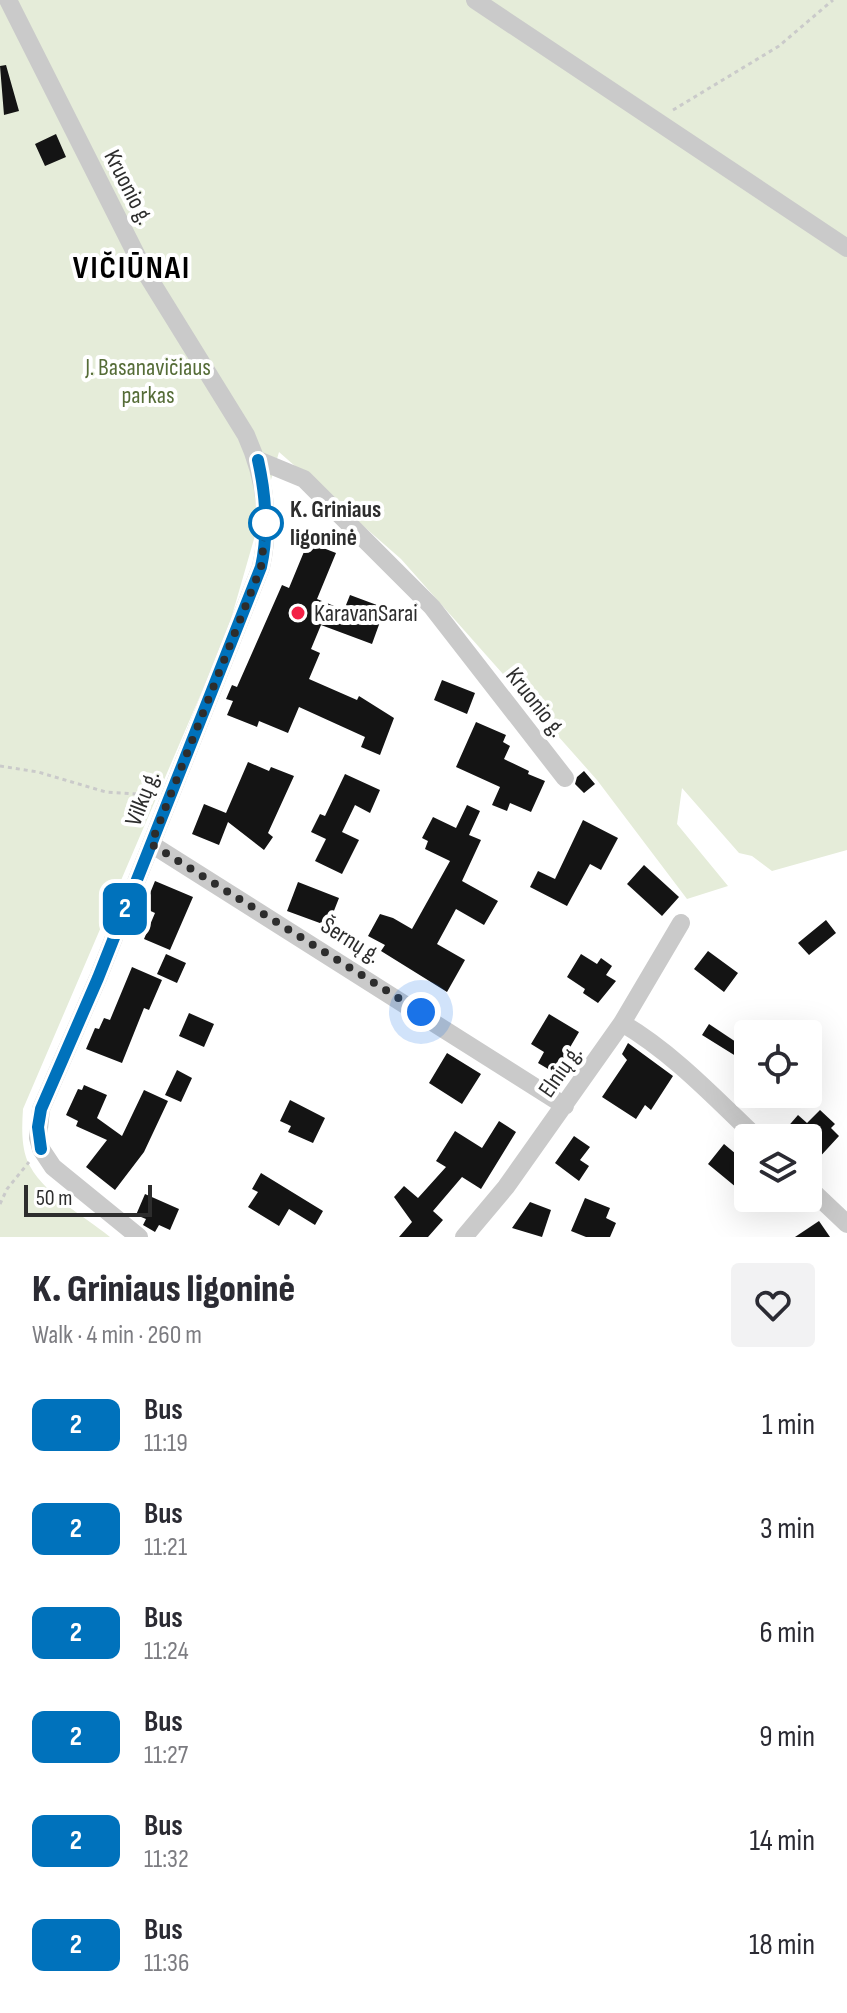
<!DOCTYPE html>
<meta charset="utf-8">
<style>
:root{--surface:#fff;--page:#f2f2f3;--text:#2b2b33;--muted:#7c7c81}
body{margin:0;font-family:"Sofia Sans Condensed",sans-serif;background:var(--page);color:var(--text);height:100vh;display:flex;flex-direction:column;font-size:30px;white-space:nowrap}
*{box-sizing:border-box;margin:0}
p{font-size:26px;color:var(--muted)}
.icon{flex:none;width:44px;height:44px;fill:none;stroke:currentColor;stroke-width:2;stroke-linecap:round;stroke-linejoin:round}
.map{position:relative;height:1237px;overflow:hidden}
.side{display:flex;flex-direction:column;background:var(--surface);flex:1}
.side>*{flex:none}
.badge{padding:0 16px;border-radius:12px;font-size:28px;line-height:52px}
.controls{position:absolute;left:734px;top:1020px;display:grid;gap:16px}
.controls a{display:grid;place-items:center;width:88px;height:88px;border-radius:8px;background:var(--surface);box-shadow:0 8px 32px #0002;font-size:40px}
.scale{position:absolute;left:24px;bottom:20px;width:128px;box-sizing:border-box;padding-left:8px;border:4px solid #2d2d2d;border-top:0;font-size:22px;line-height:28px;white-space:nowrap;color:#2d2d2d;-webkit-text-stroke:6px #fff;paint-order:stroke}
.you{position:absolute;width:40px;height:40px;margin:-20px;border:6px solid #fff;border-radius:50%;background:#1a73e8;box-shadow:0 0 0 12px #1a73e833}
.map>.badge{position:absolute;translate:-50% -50%;box-shadow:0 0 0 4px #fff}
.round{display:grid;place-items:center;flex:none;width:84px;height:84px;border-radius:8px;background:var(--page)}
.head{display:flex;align-items:center;justify-content:space-between;height:136px;padding:0 32px}
h1{font-size:38px;font-weight:800;line-height:60px}
ul{padding:0;list-style:none}
li{display:flex;align-items:center;gap:24px;height:104px;padding:0 32px}
li div{flex:1}
li b{display:block;font-size:30px}
li em{font-style:normal}
li .badge{min-width:88px;font-weight:700;text-align:center}
.map>svg:first-child{display:block}
.green{fill:#e5ecd9}
.building{fill:#141414}
.lines{fill:none;stroke-linecap:round;stroke-linejoin:round}
.path{stroke:#cacaca;stroke-width:3;stroke-dasharray:4 4;stroke-linecap:butt}
.minor{stroke:#cacaca;stroke-width:18}
.line-casing{stroke:#fff;stroke-width:18}
.line{stroke:#0072bc;stroke-width:12}
.walk{stroke:#2d2d2d;stroke-width:8;stroke-dasharray:0 14.4}
.stop-dot{fill:#fff;stroke:#0072bc;stroke-width:4}
.poi-dot{fill:#f32046;stroke:#fff;stroke-width:3}
.labels{text-anchor:middle;stroke-width:8;stroke-linejoin:round;paint-order:stroke}
.street-label{font-size:24px;fill:#2d2d2d;stroke:#fff}
.park-label{font-size:24px;fill:#556c37;stroke:#fff}
.stop-label{font-size:24px;font-weight:bold;fill:#2d2d2d;stroke:#fff;text-anchor:start}
.poi-label{font-size:24px;fill:#2d2d2d;stroke:#fff;text-anchor:start}
.district-label{font-size:32px;font-weight:bold;letter-spacing:2px;fill:#000;stroke:#fff}
</style>
<div class="map">
<svg width="847" height="1237" viewBox="0 0 847 1237">
<rect width="100%" height="100%" fill="#fff"/>
<path class="green" d="M0,0H847V850L772,871L752,856L739,853L682,788L677,824L728,886L687,899L597,780L401,559L279,452L227,633L23,1109C22,1125 21,1144 27,1160C41,1193 83,1215 110,1237H0Z"/>
<path class="building" d="M6,65L19,111L4,115L0,66Z
M56,134L66,157L45,166L35,144Z
M308,542L336,553L317,599L344,610L350,595L385,608L372,644L321,625L311,649L320,653L309,679L357,700L359,696L394,718L380,755L361,747L365,737L299,707L288,733L259,721L257,727L227,715L233,701L226,699L232,685L237,687L282,585L289,588Z
M442,680L475,693L467,714L434,700Z
M476,722L506,735L503,742L510,746L504,759L529,771L528,774L545,781L531,812L510,803L507,811L492,805L500,787L456,767Z
M248,762L269,771L271,767L294,776L268,833L273,837L264,850L228,822L219,845L192,834L204,804L226,813Z
M584,771L595,784L584,793L575,784L577,777Z
M345,774L380,790L370,813L355,805L342,832L359,840L342,874L315,861L326,839L311,832L320,814L325,816Z
M467,805L480,811L469,835L481,840L462,881L498,901L484,925L456,909L437,944L465,960L447,992L381,951L385,945L368,936L380,914L393,918L412,929L450,861L425,849L428,841L422,838L433,817L456,828Z
M583,820L618,838L601,870L590,864L567,906L530,887L538,871L555,879Z
M644,865L679,897L662,916L627,884Z
M155,881L193,897L170,950L144,939L155,913L144,908Z
M298,882L339,898L328,926L287,911Z
M826,920L836,933L809,955L798,943Z
M708,951L738,973L724,992L694,969Z
M166,954L186,963L177,983L157,974Z
M581,954L597,964L601,958L612,966L606,975L616,981L598,1003L583,993L585,989L567,977Z
M132,967L162,980L149,1010L144,1008L122,1063L86,1049L95,1028L99,1029L104,1018L110,1020Z
M189,1013L214,1024L204,1047L179,1036Z
M549,1014L579,1032L555,1073L538,1063L544,1052L531,1044Z
M709,1024L745,1048L739,1058L702,1035Z
M628,1043L673,1076L651,1110L645,1105L636,1119L602,1097L627,1060L622,1054Z
M447,1053L481,1074L462,1104L429,1083Z
M177,1070L192,1078L181,1102L165,1095Z
M84,1085L107,1095L97,1118L122,1136L144,1090L168,1101L144,1152L115,1190L86,1167L107,1140L76,1126L78,1121L66,1115L78,1089L82,1090Z
M290,1100L325,1118L313,1143L288,1132L291,1126L280,1121Z
M820,1110L835,1124L831,1128L839,1136L816,1161L808,1153V1138H793L785,1130L798,1115L807,1123Z
M499,1121L516,1132L481,1189L462,1177L433,1211L443,1220L428,1237H399L412,1222L394,1197L404,1186L418,1198L446,1167L436,1161L455,1131L482,1148Z
M574,1136L590,1147L580,1160L589,1166L579,1181L555,1163Z
M724,1144L748,1164V1197L708,1164Z
M261,1173L323,1211L315,1225L289,1209L279,1226L248,1207L258,1192L252,1189Z
M145,1194L179,1209L170,1230L159,1225L155,1232L143,1225L146,1219L136,1215Z
M585,1198L610,1208L606,1218L616,1223L610,1237H586L571,1231Z
M530,1202L551,1210L542,1237L512,1228Z
M819,1221L830,1237H795Z"/>
<g class="lines">
<path class="path" d="M673,110L779,46L833,0
M0,766L38,772L106,792L152,795
M0,1204L7,1189L29,1162"/>
<path class="minor" d="M8,0L144,270L246,435C265,477 271,522 261,567L98,978L41,1109L38,1138L41,1149L53,1167L139,1237
M475,0L847,248
M258,460L304,479L432,607L565,778
M151,844L565,1106
M622,1023C673,1053 715,1098 757,1138
M808,1187L847,1224
M464,1237L506,1187L622,1023L681,923"/>
</g>
<g class="lines">
<g class="line-casing">
<path id="line" d="M41,1149L38,1127L41,1109L98,978L261,567C269,531 266,496 258,460"/>
</g>
<use href="#line" class="line"/>
<path class="walk" d="M266,523L261,567L151,844L421,1012"/>
</g>
<circle class="stop-dot" cx="266" cy="523" r="16"/>
<circle class="poi-dot" cx="298" cy="613" r="8"/>
<g class="labels">
<g class="street-label">
<text transform="translate(129 187) rotate(63)" y="8">Kruonio g.</text>
<text transform="translate(536 702) rotate(52)" y="8">Kruonio g.</text>
<text transform="translate(142 798) rotate(-69)" y="8">Vilkų g.</text>
<text transform="translate(351 940) rotate(32)" y="8">Šernų g.</text>
<text transform="translate(560 1071) rotate(-55)" y="8">Elnių g.</text>
</g>
<g class="park-label">
<text x="148" y="375">J. Basanavičiaus<tspan x="148" dy="28">parkas</tspan></text>
</g>
<g class="stop-label">
<text x="290" y="517">K. Griniaus<tspan x="290" dy="28">ligoninė</tspan></text>
</g>
<g class="poi-label">
<text x="314" y="621">KaravanSarai</text>
</g>
<g class="district-label">
<text x="132" y="278">VIČIŪNAI</text>
</g>
</g>
</svg>
<div class="controls">
<a><svg class="icon" aria-label="locate" viewBox="0 0 24 24"><circle cx="12" cy="12" r="6"/><path d="M12 2v4M12 18v4M2 12h4M18 12h4"/></svg></a>
<a><svg class="icon" aria-label="layers" viewBox="0 0 24 24"><path d="M12 4l9 5-9 5-9-5zM3 14l9 5 9-5"/></svg></a>
</div>
<div class="scale">50 m</div>
<div class="you" style="left:421px;top:1012px"></div>
<b class="badge" style="left:125px;top:909px;background:#0072bc;color:#fff">2</b>
</div>
<section class="side">
<div class="head"><div><h1>K. Griniaus ligoninė</h1><p>Walk · 4 min · 260 m</p></div><a class="round"><svg class="icon" aria-label="heart" viewBox="0 0 24 24"><path d="M12 20l-8-8c-3-5 5-10 8-4 3-6 11-1 8 4z"/></svg></a></div>
<ul>
<li><span class="badge" style="background:#0072bc;color:#fff">2</span><div><b>Bus</b><p>11:19</p></div><em>1 min</em></li>
<li><span class="badge" style="background:#0072bc;color:#fff">2</span><div><b>Bus</b><p>11:21</p></div><em>3 min</em></li>
<li><span class="badge" style="background:#0072bc;color:#fff">2</span><div><b>Bus</b><p>11:24</p></div><em>6 min</em></li>
<li><span class="badge" style="background:#0072bc;color:#fff">2</span><div><b>Bus</b><p>11:27</p></div><em>9 min</em></li>
<li><span class="badge" style="background:#0072bc;color:#fff">2</span><div><b>Bus</b><p>11:32</p></div><em>14 min</em></li>
<li><span class="badge" style="background:#0072bc;color:#fff">2</span><div><b>Bus</b><p>11:36</p></div><em>18 min</em></li>
</ul>
</section>
